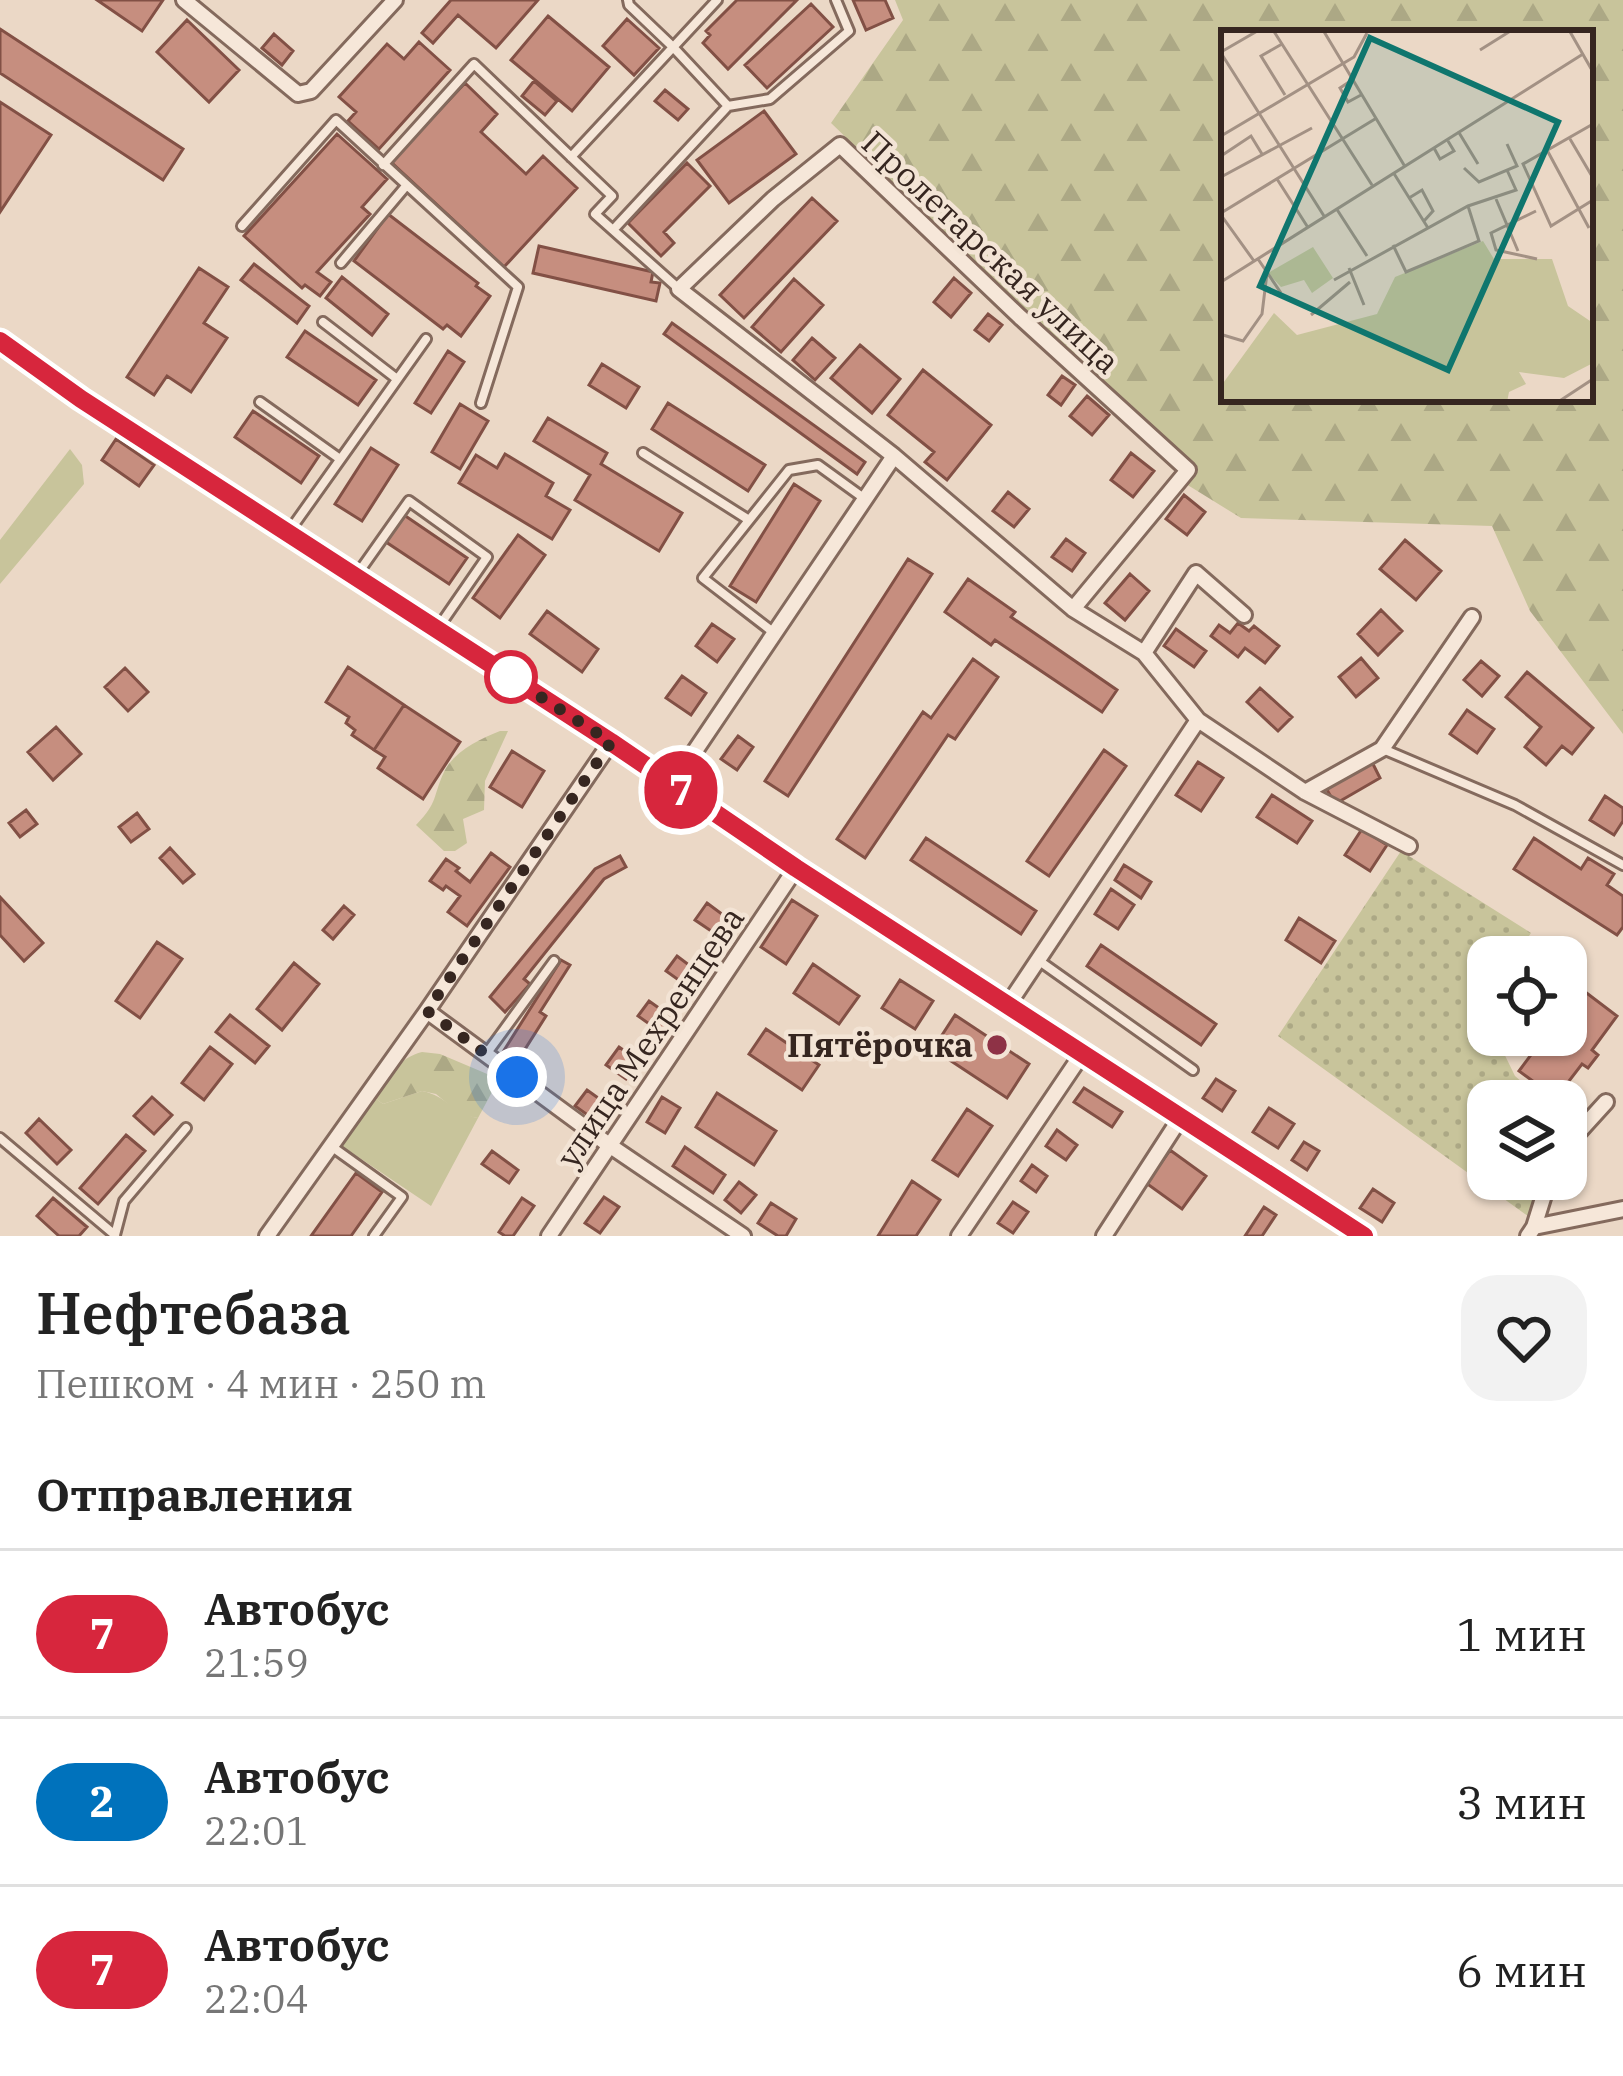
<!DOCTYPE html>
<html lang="ru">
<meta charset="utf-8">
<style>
:root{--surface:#fff;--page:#f2f2f2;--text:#222;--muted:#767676;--line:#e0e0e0}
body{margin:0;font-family:"IBM Plex Serif",serif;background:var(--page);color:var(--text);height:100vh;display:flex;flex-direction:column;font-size:45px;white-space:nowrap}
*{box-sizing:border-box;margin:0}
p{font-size:39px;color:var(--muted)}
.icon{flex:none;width:66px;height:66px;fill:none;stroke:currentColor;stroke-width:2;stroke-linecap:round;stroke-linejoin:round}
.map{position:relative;height:1236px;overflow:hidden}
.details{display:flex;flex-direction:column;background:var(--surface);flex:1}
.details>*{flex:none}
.badge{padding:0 24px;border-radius:39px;font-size:42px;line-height:78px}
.fabs{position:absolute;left:1467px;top:936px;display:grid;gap:24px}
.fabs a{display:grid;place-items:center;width:120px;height:120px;border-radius:24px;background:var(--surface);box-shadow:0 3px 9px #0004;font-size:60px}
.you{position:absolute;width:60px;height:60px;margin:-30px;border:9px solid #fff;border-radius:50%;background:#1a73e8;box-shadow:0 0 0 18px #1a73e833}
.map>.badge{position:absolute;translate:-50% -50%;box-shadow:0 0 0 6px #fff}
h2{padding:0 36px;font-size:45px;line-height:108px}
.round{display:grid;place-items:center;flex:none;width:126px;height:126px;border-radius:36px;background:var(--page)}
.overview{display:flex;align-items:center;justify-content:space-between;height:204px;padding:0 36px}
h1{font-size:57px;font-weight:600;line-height:90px}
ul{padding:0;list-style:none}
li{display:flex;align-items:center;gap:36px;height:168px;padding:0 36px;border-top:3px solid var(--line)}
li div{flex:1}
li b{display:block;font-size:45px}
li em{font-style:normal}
li .badge{min-width:132px;font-weight:700;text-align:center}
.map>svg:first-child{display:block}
.green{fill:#c8c49b}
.forest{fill:url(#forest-firs);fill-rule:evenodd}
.park{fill:url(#park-dots)}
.building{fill:#c68e7f;stroke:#825045;stroke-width:3}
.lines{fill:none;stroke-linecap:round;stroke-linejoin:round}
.lane-casing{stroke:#846a5d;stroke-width:14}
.street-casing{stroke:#846a5d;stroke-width:20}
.secondary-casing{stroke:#664b40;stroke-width:24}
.lane{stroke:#f6e7d9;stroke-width:8}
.street{stroke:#f6e7d9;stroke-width:14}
.secondary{stroke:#f6e7d9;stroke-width:18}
.line-casing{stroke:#fff;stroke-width:27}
.line{stroke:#d7263d;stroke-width:18}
.walk{stroke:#362620;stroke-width:12;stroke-dasharray:0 21.6}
.stop-dot{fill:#fff;stroke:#d7263d;stroke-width:6}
.poi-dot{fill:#8e3246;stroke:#f3e4d5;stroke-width:4.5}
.labels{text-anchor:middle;stroke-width:9;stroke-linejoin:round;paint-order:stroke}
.street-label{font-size:33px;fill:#362620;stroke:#f3e4d5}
.poi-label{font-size:33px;font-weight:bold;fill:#362620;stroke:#f3e4d5;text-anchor:end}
.inset-road{fill:none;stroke:#a39184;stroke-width:3}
.view{fill:#0f766e;fill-opacity:0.15;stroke:#0f766e;stroke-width:6}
.inset-edge{fill:none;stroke:#362620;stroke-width:6}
</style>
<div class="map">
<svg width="1623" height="1236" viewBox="0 0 1623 1236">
<defs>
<pattern id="forest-firs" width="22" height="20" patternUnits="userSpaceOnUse" patternTransform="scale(3)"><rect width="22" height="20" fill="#c8c49b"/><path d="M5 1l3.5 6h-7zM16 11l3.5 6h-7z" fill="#aca885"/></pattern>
<pattern id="park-dots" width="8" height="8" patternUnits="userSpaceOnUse" patternTransform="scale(3)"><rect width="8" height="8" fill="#c8c49b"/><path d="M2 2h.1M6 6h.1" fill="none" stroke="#aca885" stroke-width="1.8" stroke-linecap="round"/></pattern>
</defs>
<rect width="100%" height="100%" fill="#ebd8c6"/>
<path class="green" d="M70,449L82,465L84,484L0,584V540Z
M422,1091C448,1096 451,1113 478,1118L431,1206L339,1144L375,1098L383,1104Z"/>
<path class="forest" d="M895,0H1623V734L1530,611L1492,526L1241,518L1186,484L1191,463L1025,310L831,123L903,20ZM1224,33H1590V399H1224Z
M500,731H508L485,781L484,810L463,819L467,843L455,851H444L416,825C439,801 432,798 444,772C454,751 480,739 500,731Z
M422,1052L440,1054L499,1079L478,1118L461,1115L436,1094L422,1091L383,1104L375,1098C382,1077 402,1057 422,1052Z"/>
<path class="park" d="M1401,851L1531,933L1515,957H1488V999L1482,1008L1488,1020V1035H1495L1515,1076L1544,1101H1488V1179H1543L1532,1219L1278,1036Z"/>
<path class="building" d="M97,0H163L142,31Z
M451,0H538L496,48L458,15L433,43L422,33Z
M737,0H797L728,69L703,43L710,35L706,31Z
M853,0H885L893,18L866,30Z
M811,4L833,27L767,88L745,65Z
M548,16L609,67L572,111L511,60Z
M627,19L659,48L634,75L603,46Z
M187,20L239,70L209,102L157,52Z
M0,29L183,149L163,180L0,73Z
M274,34L293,51L282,65L262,48Z
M419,42L450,70L379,149L348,121L356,112L339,97L387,44L404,59Z
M534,81L557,101L545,115L522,96Z
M465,83L497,114L481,132L526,174L543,156L577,188L504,267L391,162Z
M665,90L688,109L678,120L655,101Z
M0,102L51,135L0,212Z
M764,111L796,154L729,203L697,160Z
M337,134L387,179L362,207L370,214L317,272L331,282L320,296L305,285L302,288L244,236Z
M687,163L710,186L664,232L674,243L661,256L628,223Z
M812,198L837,221L744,318L720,295Z
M388,214L478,283L476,286L490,296L461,336L447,325L443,329L354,261Z
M539,246L653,272L651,282L660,283L656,301L533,273Z
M254,264L309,306L297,323L241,280Z
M199,268L228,287L204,323L227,338L191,392L167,376L154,395L127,377Z
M342,277L388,314L372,335L326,298Z
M954,278L971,293L951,317L934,302Z
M794,279L823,305L781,352L752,327Z
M988,314L1002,325L989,341L975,330Z
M672,323L865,462L857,474L664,334Z
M305,331L376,380L358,405L287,357Z
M812,338L835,358L815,380L793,360Z
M860,345L900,379L872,413L831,378Z
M448,351L464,362L431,413L415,403Z
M602,364L639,387L626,408L589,385Z
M923,370L991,425L947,480L925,462L934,452L888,415Z
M1062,376L1075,385L1061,405L1048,395Z
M1087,396L1109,415L1092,435L1070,416Z
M668,403L765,465L748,491L652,429Z
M460,404L488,421L460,469L432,452Z
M253,411L319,456L301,483L235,437Z
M548,418L607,453L601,464L682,513L659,551L575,500L590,475L534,441Z
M116,439L154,465L139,486L102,460Z
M371,448L398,465L362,521L335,504Z
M1131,453L1154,471L1133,497L1111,480Z
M505,454L553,483L546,496L570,510L552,539L459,483L476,455L497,468Z
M794,484L820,501L756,602L730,586Z
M1008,492L1029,509L1014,527L993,511Z
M1184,495L1205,512L1187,535L1166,519Z
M404,515L467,558L449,584L386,542Z
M518,535L545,555L500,618L473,598Z
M1066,539L1085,553L1072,571L1052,557Z
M1405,540L1441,571L1416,600L1380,569Z
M908,559L932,574L788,796L765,781Z
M1130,574L1149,591L1125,620L1105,603Z
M968,579L1015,612L1011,617L1117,690L1102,712L995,640L991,645L945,612Z
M1381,610L1402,631L1378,655L1358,634Z
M547,611L598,649L582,672L530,634Z
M1238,623L1249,631L1254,626L1279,646L1265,663L1245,648L1238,657L1211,636L1219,625L1230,633Z
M712,624L734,639L717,662L696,646Z
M1176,629L1206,651L1194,667L1164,646Z
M1361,658L1378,678L1356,697L1339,677Z
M973,659L998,677L955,739L948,735L865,858L837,839L923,712L931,718Z
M1481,661L1499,676L1482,696L1464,680Z
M348,667L404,705L374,750L352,735L355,730L346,723L349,717L326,702Z
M125,668L148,692L128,711L105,687Z
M1527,672L1593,728L1572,754L1562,746L1546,765L1525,747L1541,727L1506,697Z
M682,676L706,693L691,715L666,698Z
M1260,688L1292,717L1278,731L1247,702Z
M404,705L460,742L423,799L378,768L385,757L374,750Z
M1467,710L1494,729L1477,753L1450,734Z
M56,727L81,754L53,780L28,752Z
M738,736L753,747L737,770L721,759Z
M1104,750L1126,766L1049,876L1027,861Z
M512,751L544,771L522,807L490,787Z
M1198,762L1223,778L1201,811L1176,795Z
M1372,762L1380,778L1335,804L1326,788Z
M1272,795L1312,821L1297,843L1257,817Z
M1605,796L1623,808V821L1614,835L1590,820Z
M26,810L37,824L20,837L9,823Z
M137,813L149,829L131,842L119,827Z
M1362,829L1387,845L1370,871L1345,855Z
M926,838L1036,911L1021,934L911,860Z
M1534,838L1581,869L1588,858L1614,874L1607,885L1623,896V927L1617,935L1514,869Z
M170,848L194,874L183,883L160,858Z
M491,853L510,867L467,926L448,912L460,896L446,886L443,890L430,881L446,859L459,868L456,871L470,882Z
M620,856L626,867L604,879L524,979L530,984L505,1012L490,997L595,869Z
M1124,865L1151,882L1141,898L1115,880Z
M1111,889L1134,905L1118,929L1095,914Z
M0,897L43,943L24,961L0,935Z
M792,900L817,916L786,964L761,947Z
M707,903L734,923L723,939L695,920Z
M344,906L354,915L333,939L323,930Z
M1299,918L1335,941L1321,963L1286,940Z
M157,942L182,959L140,1018L116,1001Z
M1101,945L1216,1024L1201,1045L1087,966Z
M677,956L697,971L687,986L666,971Z
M561,960L570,965L540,1012L546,1016L515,1065L501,1055Z
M294,963L319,984L282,1030L257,1009Z
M813,964L859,996L839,1024L794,993Z
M900,980L933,1001L915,1029L882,1008Z
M1580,988L1617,1016L1592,1050L1598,1055L1588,1068L1582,1064L1556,1098L1519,1071L1539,1044L1527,1035H1566V1008Z
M649,1001L673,1018L662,1033L638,1016Z
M230,1015L269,1046L255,1063L216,1032Z
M955,1015L1029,1064L1007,1098L933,1049Z
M766,1029L819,1065L802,1090L749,1054Z
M210,1047L232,1064L204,1100L182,1083Z
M619,1047L639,1061L626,1079L606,1065Z
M1216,1079L1235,1091L1222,1111L1203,1098Z
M1084,1088L1122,1112L1112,1127L1074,1102Z
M587,1090L608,1105L596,1121L575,1106Z
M717,1093L776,1131L754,1165L696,1127Z
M152,1097L172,1115L154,1134L134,1116Z
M662,1097L680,1108L665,1133L647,1122Z
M1269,1108L1294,1124L1278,1148L1253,1132Z
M967,1109L992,1126L958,1176L933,1160Z
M39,1119L71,1150L57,1164L26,1133Z
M1057,1130L1077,1145L1066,1160L1046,1146Z
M126,1135L145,1151L98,1204L80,1188Z
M1304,1142L1319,1151L1307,1170L1292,1160Z
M685,1147L725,1175L713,1193L673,1166Z
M1170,1150L1206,1176L1182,1209L1146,1183Z
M492,1151L518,1170L509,1183L482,1164Z
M1032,1165L1047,1176L1036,1192L1021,1181Z
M356,1173L382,1192L351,1236H311Z
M912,1181L940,1200L916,1236H878Z
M739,1182L756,1195L741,1213L725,1200Z
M1373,1189L1394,1203L1382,1222L1360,1208Z
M604,1197L619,1207L600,1233L585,1223Z
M53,1198L87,1227L79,1236H59L37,1216Z
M522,1198L534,1206L513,1236H505L499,1232Z
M1013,1202L1028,1212L1013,1233L998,1223Z
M771,1203L796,1219L786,1236H778L758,1223Z
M1264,1207L1276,1215L1262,1236H1245Z"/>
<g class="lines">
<g class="lane-casing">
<path id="lane" d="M628,0L629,5L673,47L728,106L770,99L849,31L836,0
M571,157L717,0
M383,165L474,64L612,196L595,214L679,289
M242,226L336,120L518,287L481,403
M613,230L728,106
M341,263L406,186
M323,322L397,379
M260,402L340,459
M643,453L749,520
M288,533L426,339
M356,576L409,501L487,557L438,628
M773,632L703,578L789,470L818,465L865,499
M1383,749L1515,805L1623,865
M1038,960L1193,1070
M487,1053L554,961
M0,1138L115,1235
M331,1146L402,1197L374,1236
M115,1235L124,1201L186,1128"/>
</g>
<g class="street-casing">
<path id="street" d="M184,0L298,94L311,91L395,0
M1073,609L1188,470L1020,317L840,145L773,199L679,289L894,456L1073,609L1144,653L1198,720L1305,792L1409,846
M1144,653L1196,573L1244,615
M672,785L894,456
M1305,792L1382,749L1472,617
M1008,1005L1198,720
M427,1011L609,1145L743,1236
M1566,1146L1606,1102
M1534,1227L1623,1209
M267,1236L427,1011L611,742
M549,1236L796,868
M959,1236L1082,1054
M1104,1236L1181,1117
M1528,1236L1534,1227L1549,1179"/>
</g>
<g class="secondary-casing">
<path id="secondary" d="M0,341L81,399L611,742L796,868L1364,1236"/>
</g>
<use href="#lane" class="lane"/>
<use href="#street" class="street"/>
<use href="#secondary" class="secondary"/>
</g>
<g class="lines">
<g class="line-casing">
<path id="line" d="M0,341L81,399L611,742L796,868L1364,1236"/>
</g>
<use href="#line" class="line"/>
<path class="walk" d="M511,677L508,676L611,742L427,1011L517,1077"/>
</g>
<circle class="stop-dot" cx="511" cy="677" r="24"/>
<circle class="poi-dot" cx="997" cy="1045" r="12"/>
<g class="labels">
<g class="street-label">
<text transform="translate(991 252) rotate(43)" y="12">Пролетарская улица</text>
<text transform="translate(650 1037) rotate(-56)" y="12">улица Мехренцева</text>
</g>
<g class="poi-label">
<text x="973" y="1057">Пятёрочка</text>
</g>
</g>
<g transform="translate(1221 30)">
<rect width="372" height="372" fill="#ebd8c6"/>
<path d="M262,211L273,229H331L347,276L372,293V333L343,348L298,342L305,354L288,362L286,372H2L0,356L53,283L76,305L156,284L174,247Z" fill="#c8c49b"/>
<path d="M92,217L112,248L91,263L83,250L60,257L47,243Z" fill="#c8c49b"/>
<path class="inset-road" d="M52,0L151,155M102,0L183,135M348,0L372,42M61,14L40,26L64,65M259,20L291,0M0,22L38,0M0,23L103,186M131,50L119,58L127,72L140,65M372,94L302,134L330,196L372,170M237,101L257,134M0,106L133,27L146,3M349,109L372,148M213,118L219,129L233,121L227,111M326,120L368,198M0,126L30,106L41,124M243,138L258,152L296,136L286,114M172,142L207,198M0,147L91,98M56,149L86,196M188,168L201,160L212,181L203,191M275,169L297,221M115,178L146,226M315,181L270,203L275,220L316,229M0,183L154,89M0,185L33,231M172,215L185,242L258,211L247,176M37,229L60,263M128,238L143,275M113,250L247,176L295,160L286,140M0,252L362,24M90,285L129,252M2,305L22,311L41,284L46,243M337,372L372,349"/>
<path class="view" d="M149,8L337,92L227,340L39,256Z"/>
<rect width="372" height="372" class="inset-edge"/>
</g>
</svg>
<div class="fabs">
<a><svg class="icon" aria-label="locate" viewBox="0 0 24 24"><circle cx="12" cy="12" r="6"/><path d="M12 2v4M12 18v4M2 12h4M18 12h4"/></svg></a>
<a><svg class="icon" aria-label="layers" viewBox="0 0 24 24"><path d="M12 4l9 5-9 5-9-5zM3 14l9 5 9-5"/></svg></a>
</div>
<div class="you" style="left:517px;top:1077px"></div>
<b class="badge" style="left:681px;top:790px;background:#d7263d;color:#fff">7</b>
</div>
<section class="details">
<div class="overview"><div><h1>Нефтебаза</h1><p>Пешком · 4 мин · 250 m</p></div><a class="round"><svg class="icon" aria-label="heart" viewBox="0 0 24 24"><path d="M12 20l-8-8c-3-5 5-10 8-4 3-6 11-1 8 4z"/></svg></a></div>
<h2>Отправления</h2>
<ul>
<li><span class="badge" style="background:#d7263d;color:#fff">7</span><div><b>Автобус</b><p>21:59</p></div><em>1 мин</em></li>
<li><span class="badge" style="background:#0072bc;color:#fff">2</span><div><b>Автобус</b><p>22:01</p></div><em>3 мин</em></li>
<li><span class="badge" style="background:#d7263d;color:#fff">7</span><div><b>Автобус</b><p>22:04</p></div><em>6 мин</em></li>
</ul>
</section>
